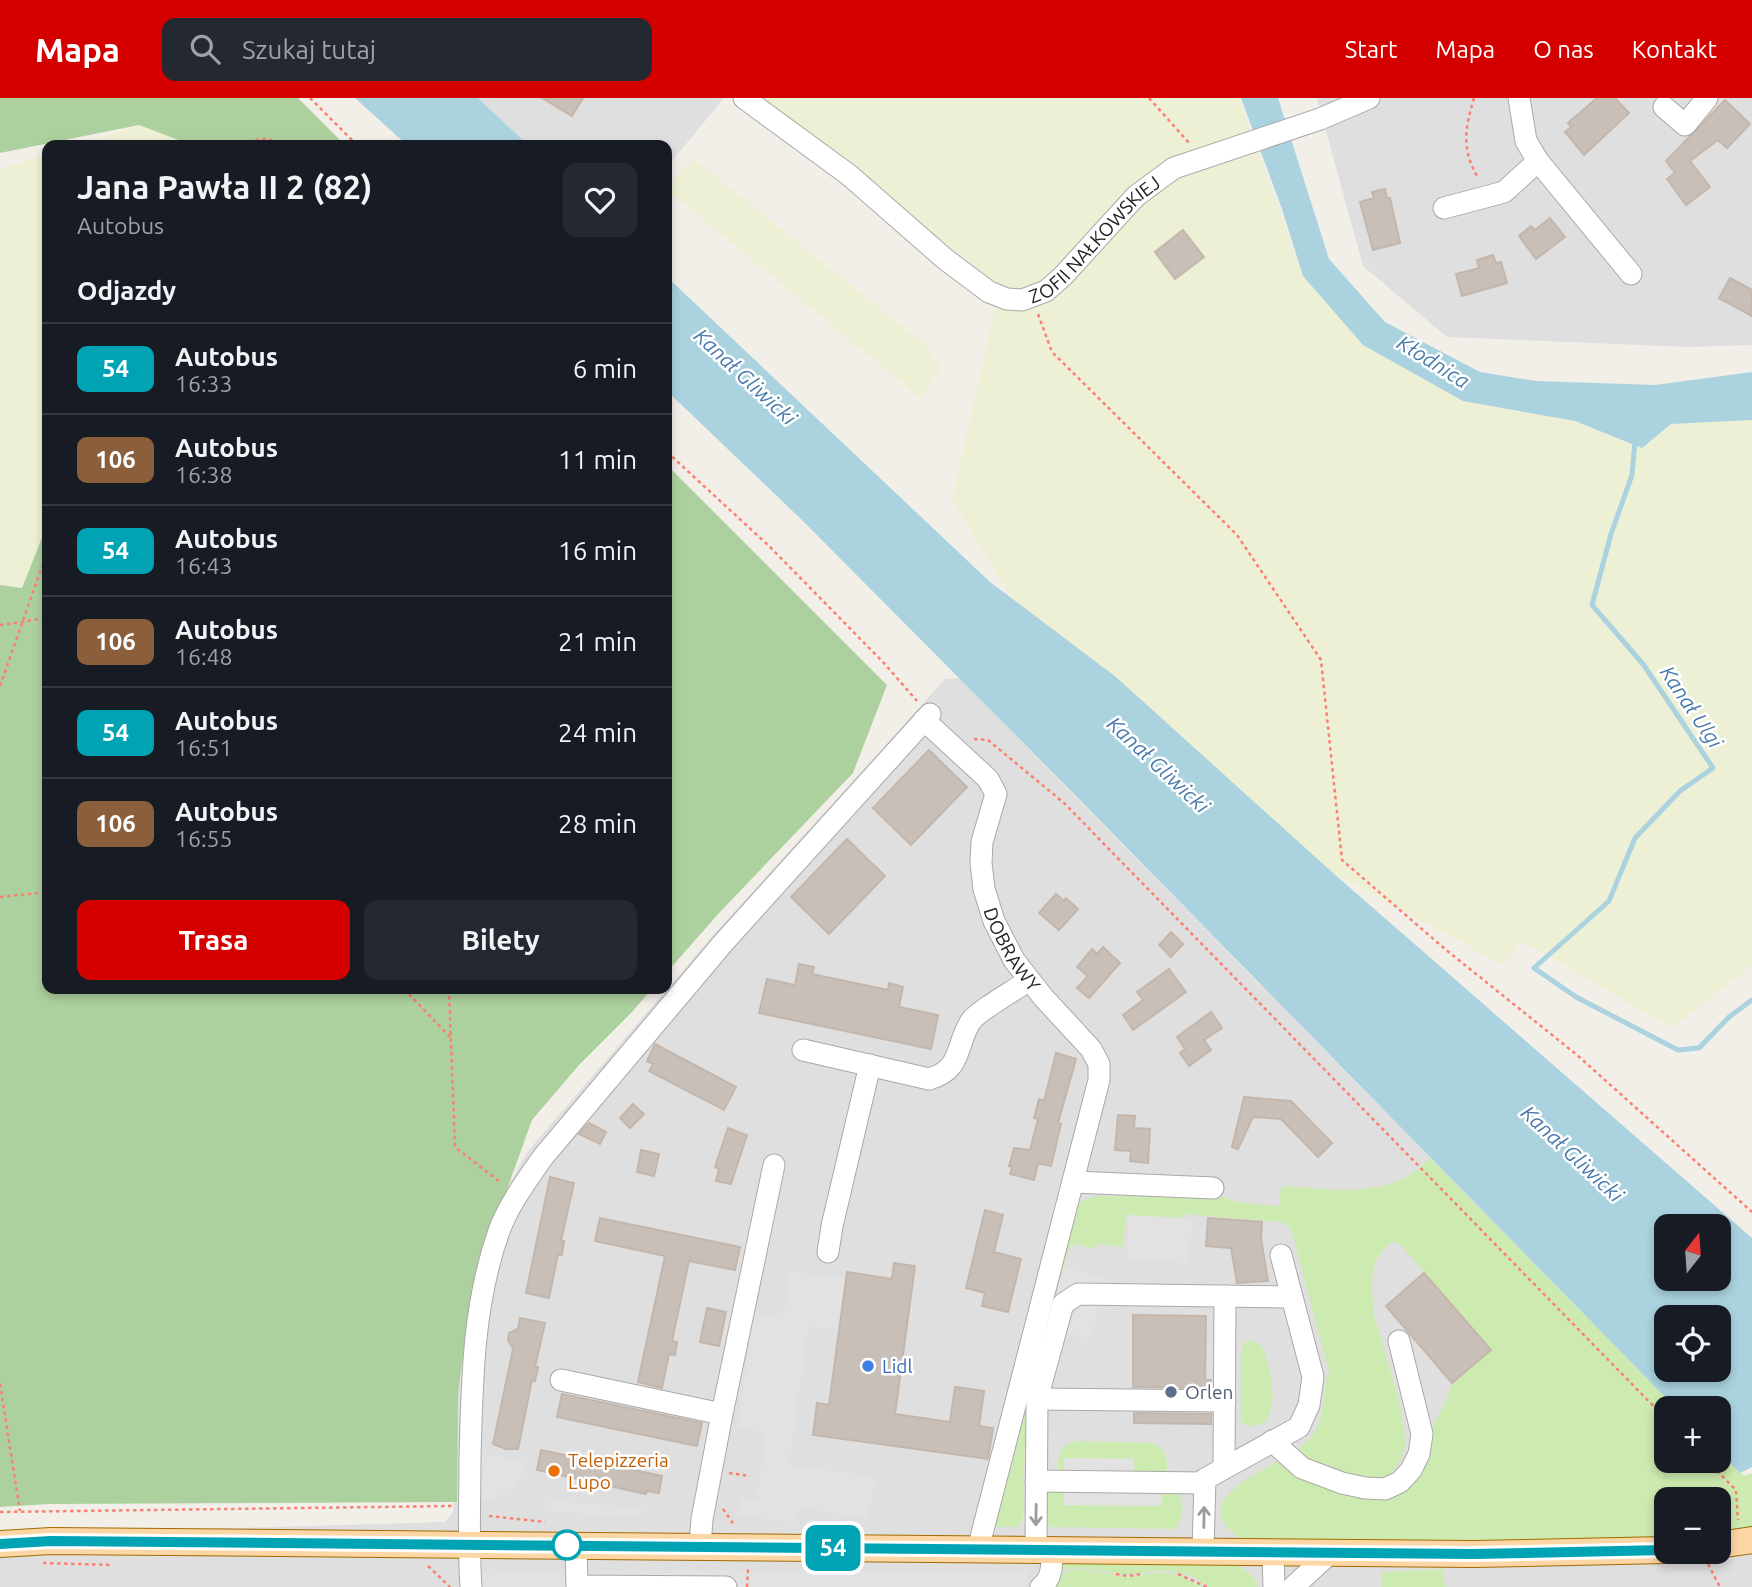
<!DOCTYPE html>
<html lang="pl">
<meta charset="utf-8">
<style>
:root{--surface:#171b24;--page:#242831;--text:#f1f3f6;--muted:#9ea1a6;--line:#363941;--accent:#d40000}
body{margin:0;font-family:Ubuntu,sans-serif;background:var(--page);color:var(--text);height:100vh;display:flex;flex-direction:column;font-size:26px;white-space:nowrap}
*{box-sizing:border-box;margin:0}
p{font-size:23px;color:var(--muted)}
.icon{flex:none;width:38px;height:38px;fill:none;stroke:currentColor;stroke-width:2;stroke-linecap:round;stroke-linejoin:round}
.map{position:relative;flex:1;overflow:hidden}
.side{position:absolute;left:42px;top:42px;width:630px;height:854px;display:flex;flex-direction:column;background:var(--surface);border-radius:14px;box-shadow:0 4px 10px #0003}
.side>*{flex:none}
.badge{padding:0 14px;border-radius:10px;font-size:24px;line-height:46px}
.needle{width:46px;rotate:17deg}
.fabs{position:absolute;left:1654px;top:1116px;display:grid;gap:14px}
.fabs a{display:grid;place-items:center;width:77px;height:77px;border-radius:14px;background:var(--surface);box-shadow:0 4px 10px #0003;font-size:35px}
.map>.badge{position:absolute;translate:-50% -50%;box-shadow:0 0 0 4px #fff}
h2{padding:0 35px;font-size:26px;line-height:63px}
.round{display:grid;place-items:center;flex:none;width:74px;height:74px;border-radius:14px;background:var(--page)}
.summary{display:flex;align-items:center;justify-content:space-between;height:119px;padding:0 35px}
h1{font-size:33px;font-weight:600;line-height:52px}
.action{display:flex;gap:14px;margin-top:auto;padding:14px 35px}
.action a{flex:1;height:80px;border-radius:14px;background:var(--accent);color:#fff;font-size:28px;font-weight:600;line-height:80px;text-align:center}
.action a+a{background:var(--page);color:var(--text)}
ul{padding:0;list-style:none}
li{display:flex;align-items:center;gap:21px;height:91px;padding:0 35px;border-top:2px solid var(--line)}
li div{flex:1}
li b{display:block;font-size:26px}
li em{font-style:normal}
li .badge{min-width:77px;font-weight:700;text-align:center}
header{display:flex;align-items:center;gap:42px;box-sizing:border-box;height:98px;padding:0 35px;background:var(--accent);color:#fff}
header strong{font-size:33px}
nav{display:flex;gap:38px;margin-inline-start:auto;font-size:24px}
.search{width:490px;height:63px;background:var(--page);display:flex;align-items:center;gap:18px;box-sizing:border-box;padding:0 24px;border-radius:14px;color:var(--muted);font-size:26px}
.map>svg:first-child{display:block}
.residential{fill:#e0dfdf;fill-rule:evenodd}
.farmland{fill:#eef0d5}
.grass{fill:#cdebb0}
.forest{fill:#add19e}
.parking{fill:#e2e2e2}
.water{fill:#aad3df;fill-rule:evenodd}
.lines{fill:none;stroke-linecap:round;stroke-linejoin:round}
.stream{stroke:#aad3df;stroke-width:5}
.building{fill:#c7bfb8;stroke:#c4b6ab;stroke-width:2}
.minor-casing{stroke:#a9a9a9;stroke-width:23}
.major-casing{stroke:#a06b00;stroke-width:28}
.path{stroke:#fa8072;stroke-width:2.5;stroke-dasharray:3.5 3.5;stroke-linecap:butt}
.minor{stroke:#fff;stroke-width:21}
.major{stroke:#fcd6a4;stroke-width:26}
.oneway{stroke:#9c9c9c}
.line-casing{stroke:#fff;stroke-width:16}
.line{stroke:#00a3b4;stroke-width:10}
.shop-dot{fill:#3f7fe0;stroke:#fff;stroke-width:2.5}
.service-dot{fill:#5c6f8a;stroke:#fff;stroke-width:2.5}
.food-dot{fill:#e8710a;stroke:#fff;stroke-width:2.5}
.stop-dot{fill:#fff;stroke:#00a3b4;stroke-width:3.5}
.labels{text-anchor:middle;stroke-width:5;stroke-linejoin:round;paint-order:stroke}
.street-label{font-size:19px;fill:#222;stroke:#fff}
.shop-label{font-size:19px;fill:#366cbe;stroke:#fff;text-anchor:start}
.service-label{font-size:19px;fill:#4e5e75;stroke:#fff;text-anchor:start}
.food-label{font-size:19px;fill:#c56008;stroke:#fff;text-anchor:start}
.water-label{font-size:21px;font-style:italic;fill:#4a7aab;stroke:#fff}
</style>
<header>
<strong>Mapa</strong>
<div class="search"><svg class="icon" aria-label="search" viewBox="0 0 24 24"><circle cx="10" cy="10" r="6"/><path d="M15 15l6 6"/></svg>Szukaj tutaj</div>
<nav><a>Start</a><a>Mapa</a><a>O nas</a><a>Kontakt</a></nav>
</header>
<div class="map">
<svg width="1752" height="1489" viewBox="0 0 1752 1489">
<rect width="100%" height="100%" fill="#f2efe9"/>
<path class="residential" d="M478,0H724L667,69V47H528Z
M1317,0H1752V247L1688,249L1447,239L1363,168Z
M959,580L1677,1311H1666V1363H1718L1752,1385V1489H0V1437L445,1424L453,1414L456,1279L466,1193L485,1127L528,1053L715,835L945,581ZM1666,1402H1718V1454H1666Z"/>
<path class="farmland" d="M761,0H1239L1303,178L1363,247L1463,303L1575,323L1642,350L1671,326L1752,322V868L1672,930L1522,843L1503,867L1333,775L1010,499L952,401L1000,189Z
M139,27L181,43L180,47H75Z
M47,56V427L22,490L0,487V71Z
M693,60L926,247L941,270L920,300L667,92Z"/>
<path class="grass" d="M1430,1060L1677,1311H1666V1363H1718L1719,1353L1744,1378L1752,1375V1431L1719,1436L1718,1402H1666V1441L1490,1445L1244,1442C1184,1408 1254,1377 1283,1360L1386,1396L1430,1334L1445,1305L1452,1285L1491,1252L1401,1147L1393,1144C1366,1159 1372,1191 1374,1217L1400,1305L1406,1347L1399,1365L1389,1378L1375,1382L1320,1371L1294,1354C1325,1333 1322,1313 1326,1279L1330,1278L1291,1131L1281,1124L1183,1116L1180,1120L1126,1117L1123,1149L1097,1146L1096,1151L1076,1146L1069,1150L1026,1303L1023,1420L1018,1429H993L1069,1122L1082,1103L1097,1098L1223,1099L1237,1104L1279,1108L1281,1088C1334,1091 1390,1103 1430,1060Z
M1252,1242L1262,1248C1272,1270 1287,1342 1241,1325V1251L1244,1245Z
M1077,1343L1154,1345C1166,1352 1169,1363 1166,1375L1134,1377V1361H1064V1375H1060L1058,1373C1058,1357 1059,1346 1077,1343Z
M1052,1393L1064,1394V1406L1162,1407V1393L1177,1395C1186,1405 1183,1420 1175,1431L1050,1429C1044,1418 1042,1402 1052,1393Z
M1075,1462L1238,1467L1253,1478L1258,1489H1209L1191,1478L1163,1472L1129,1477L1077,1470L1058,1473L1065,1466Z
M1077,1471L1129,1479L1162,1474L1179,1478L1204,1489H1054L1060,1476Z
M1443,1471L1445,1489H1382L1381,1474Z"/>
<path class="forest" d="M0,0H298L345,47H180L181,43L139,27L0,55Z
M667,367L887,587L853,675L720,814L667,874Z
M47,427V891H652L631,915L579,967L532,1022L488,1144L469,1210L458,1296L457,1404L49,1406L0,1409V487L22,490Z"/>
<path class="parking" d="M1129,1117L1192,1121L1189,1165L1127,1160Z
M1064,1169L1106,1180L1091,1241L1048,1230Z
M790,1173L846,1181L839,1232L808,1228L789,1367L875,1379L869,1420L800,1410L797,1425L738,1417L740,1400L757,1402L766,1334L738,1329L753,1217L784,1221Z
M481,1355L526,1364L522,1377L514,1388L493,1400L478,1404Z
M1064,1360L1134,1361V1377H1163L1162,1408L1064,1407Z
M550,1403L645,1410L639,1420L542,1413Z
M569,1472L570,1489H479L478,1477Z
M601,1472L1027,1473V1489H592V1482Z"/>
<path class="water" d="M355,0H478L528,47H407Z
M1241,0H1278L1329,161L1385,224L1480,274L1536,283L1655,287L1752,274V322L1671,326L1642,350L1575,323L1463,303L1363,247L1303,178L1282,111Z
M667,179L990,484L1116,579L1333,775L1752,1140V1369L1740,1375L1719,1353L1718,1311H1677L1073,695L803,423L667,293ZM1666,1129H1718V1181H1666ZM1666,1220H1718V1272H1666Z"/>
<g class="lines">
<path class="stream" d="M1635,343L1632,377L1611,436L1592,507L1643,566L1713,670L1680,693L1635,740L1609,803L1534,870L1576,899L1678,952L1699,950L1729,919L1752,902"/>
</g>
<path class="building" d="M542,0H583L572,18Z
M1597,0H1615L1629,15L1584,57L1565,34L1571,29L1568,25Z
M1725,2L1750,26L1727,50L1718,42L1690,63L1710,89L1686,107L1667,81L1675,75L1666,63Z
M1385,91L1387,100H1390L1400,145L1373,152L1360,104L1374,100L1372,94Z
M1550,120L1565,139L1536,161L1519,138L1531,128L1535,132Z
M1183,132L1204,159L1175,181L1155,154Z
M1493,157L1496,165L1501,164L1507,185L1462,198L1456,176L1479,170L1477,162Z
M1730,180L1752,192V218L1719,200Z
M929,652L967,689L911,747L873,710Z
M847,741L885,778L829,836L791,799Z
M1056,796L1064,803L1066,800L1078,811L1059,832L1039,815Z
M1171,834L1183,846L1171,859L1159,847Z
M1103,849L1120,865L1089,900L1077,890L1088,878L1077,869L1092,851L1097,856Z
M799,866L814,869L812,876L888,892L889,885L903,889L899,909L938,917L931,951L759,915L767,881L795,887Z
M1169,871L1186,894L1133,932L1123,917L1143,902L1137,894Z
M1211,914L1222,930L1204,942L1211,952L1189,968L1180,955L1185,951L1177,939Z
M655,946L736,989L724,1012L649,973L653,966L647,963Z
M1056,955L1076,961L1058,1025L1061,1026L1051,1068L1038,1065L1034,1082L1010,1076L1012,1069L1009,1068L1014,1050L1030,1052L1038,1021L1034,1020L1039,1001L1044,1003Z
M1244,999L1291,1003L1332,1045L1318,1059L1281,1021L1253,1019L1238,1051L1232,1049Z
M633,1006L644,1016L630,1030L620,1020Z
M1118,1017L1135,1018L1134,1030L1150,1031L1148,1065L1130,1063L1131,1053L1115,1052Z
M589,1025L606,1034L600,1046L579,1036Z
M728,1030L747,1037L731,1086L716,1083L719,1071L715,1069Z
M641,1052L659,1056L654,1078L637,1074Z
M550,1079L574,1085L561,1143H564L562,1157L558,1156L549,1200L526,1195Z
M985,1112L1003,1117L994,1154L1021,1161L1008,1214L982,1208L985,1195L966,1190Z
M600,1120L740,1149L735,1172L689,1163L672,1243L677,1244L675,1257L669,1256L662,1290L638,1284L665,1158L595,1143Z
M1208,1120L1262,1124L1261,1140L1268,1183L1237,1185L1231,1150L1206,1148Z
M894,1165L915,1168L895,1316L950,1324L955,1289L984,1293L979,1328L993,1330L988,1361L813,1337L817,1305L829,1307L847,1174L892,1181Z
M1424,1175L1491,1252L1452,1285L1386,1208Z
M707,1210L726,1214L719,1248L700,1244Z
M1133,1217L1206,1218L1205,1282H1211V1290L1133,1289Z
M520,1220L545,1225L535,1269H538L535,1283L532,1282L518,1351H506L493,1346L513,1251L508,1242L509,1235L518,1231Z
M562,1296L702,1325L697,1348L557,1319Z
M1134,1315L1211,1316V1326L1134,1325Z
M541,1352L662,1378L659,1395L647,1393L646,1396L537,1372Z"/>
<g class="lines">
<g class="minor-casing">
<g id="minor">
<path id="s1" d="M744,0L849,77L945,161L989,194L1007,201L1022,202L1046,193L1063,178L1136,98L1174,70L1320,21L1369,0"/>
<path d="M1519,0L1526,43L1538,63L1631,176"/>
<path d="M1664,9L1685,27L1707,0"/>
<path d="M1444,110L1504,94L1538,63"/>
<path id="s2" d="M924,622L988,681L996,696L982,744L981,765L984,791L994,823L1014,862L1043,899L1091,951L1099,966V982L978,1451"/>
<path d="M803,952L929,981C963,972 955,947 971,923C979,912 1017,891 1029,882"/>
<path d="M1074,1084L1213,1090"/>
<path d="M828,1154L832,1128L870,967"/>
<path d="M561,1282L722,1316"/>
<path d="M1037,1301L1225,1303"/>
<path d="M1272,1343L1302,1370L1342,1385L1365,1390L1385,1391L1400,1384L1411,1372L1419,1356L1422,1336L1399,1243"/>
<path d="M1224,1370L1225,1198"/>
<path d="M1036,1383L1204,1385"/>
<path d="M576,1447L577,1488L726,1489"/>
<path d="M700,1448L702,1421L722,1316L774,1067"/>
<path d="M1036,1451L1037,1301L1063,1206L1078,1196L1292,1199"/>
<path d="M1203,1453L1205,1381L1299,1329L1309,1307L1313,1279L1281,1157"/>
<path d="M1273,1455L1274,1489"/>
<path d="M471,1489C468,1446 470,1403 470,1360C472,1283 473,1206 499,1133C509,1106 527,1082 543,1059L724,844L930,616"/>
<path d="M1041,1489C1053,1480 1052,1465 1052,1451"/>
<path d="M1293,1489L1330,1455"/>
</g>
</g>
<g class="major-casing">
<path id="major" d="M0,1446L51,1443L1473,1456L1666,1452
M1718,1447L1752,1442"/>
</g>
<path class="path" d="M310,0L357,47
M1149,0L1190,46
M1474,0C1465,31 1461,50 1478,80
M228,47L268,40L277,47
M1038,216L1052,254L1237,437L1321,562L1342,762L1445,851L1577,957L1752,1114
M667,354L769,448L883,564L917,603
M0,527L47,520
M0,588L47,454
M974,641L988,642L1064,705L1666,1321
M0,799L47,794
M404,891L451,940
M449,891L455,1049L501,1085
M0,1286L20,1413
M1707,1363L1736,1392L1738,1422
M729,1375L750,1378
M723,1411L735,1428
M0,1414L452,1408
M489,1418L545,1424
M43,1465L113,1467
M1708,1466L1720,1489
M428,1468L450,1489
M1116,1476L1128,1478L1141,1476
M1178,1476L1207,1489
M747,1489L748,1471"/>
<use href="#minor" class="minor"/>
<use href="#major" class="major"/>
</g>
<defs><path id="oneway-shaft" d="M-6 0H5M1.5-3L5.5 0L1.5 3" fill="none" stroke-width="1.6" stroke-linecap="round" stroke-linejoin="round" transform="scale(1.75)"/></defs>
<g class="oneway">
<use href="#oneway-shaft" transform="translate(1036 1417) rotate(91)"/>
<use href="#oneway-shaft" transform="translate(1204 1419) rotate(-89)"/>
</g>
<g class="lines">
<g class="line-casing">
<path id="line" d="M0,1446L51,1443L1473,1456L1666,1452"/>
</g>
<use href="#line" class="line"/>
</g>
<circle class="shop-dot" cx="868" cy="1268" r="7"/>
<circle class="service-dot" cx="1171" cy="1294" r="7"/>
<circle class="food-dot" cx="554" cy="1373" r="7"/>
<circle class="stop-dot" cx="567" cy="1447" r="14"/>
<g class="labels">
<g class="street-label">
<text dy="7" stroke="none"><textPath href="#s1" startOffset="443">ZOFII NAŁKOWSKIEJ</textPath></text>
<text dy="7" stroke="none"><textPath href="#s2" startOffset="268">DOBRAWY</textPath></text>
</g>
<g class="shop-label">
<text x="882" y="1275">Lidl</text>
</g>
<g class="service-label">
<text x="1185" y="1301">Orlen</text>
</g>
<g class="food-label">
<text x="568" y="1369">Telepizzeria<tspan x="568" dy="22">Lupo</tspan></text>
</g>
<g class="water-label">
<text transform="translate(1433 264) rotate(32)" y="7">Kłodnica</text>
<text transform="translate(745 279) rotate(43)" y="7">Kanał Gliwicki</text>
<text transform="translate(1691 609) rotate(56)" y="7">Kanał Ulgi</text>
<text transform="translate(1158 667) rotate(43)" y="7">Kanał Gliwicki</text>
<text transform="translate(1572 1056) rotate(43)" y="7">Kanał Gliwicki</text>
</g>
</g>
</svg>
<div class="fabs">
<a><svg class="needle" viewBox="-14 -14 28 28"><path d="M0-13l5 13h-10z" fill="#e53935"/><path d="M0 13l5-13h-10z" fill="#9ea1a6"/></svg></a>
<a><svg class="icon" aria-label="locate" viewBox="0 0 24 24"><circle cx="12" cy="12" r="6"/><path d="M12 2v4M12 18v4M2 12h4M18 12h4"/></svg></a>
<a>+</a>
<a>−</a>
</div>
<b class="badge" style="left:833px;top:1450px;background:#00a3b4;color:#fff">54</b>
<section class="side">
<div class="summary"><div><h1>Jana Pawła II 2 (82)</h1><p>Autobus</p></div><a class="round"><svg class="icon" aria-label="heart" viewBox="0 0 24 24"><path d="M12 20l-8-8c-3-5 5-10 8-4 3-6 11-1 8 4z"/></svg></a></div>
<h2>Odjazdy</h2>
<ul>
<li><span class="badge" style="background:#00a3b4;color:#fff">54</span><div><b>Autobus</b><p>16:33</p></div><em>6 min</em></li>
<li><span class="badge" style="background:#8b5e3c;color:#fff">106</span><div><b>Autobus</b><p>16:38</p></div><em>11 min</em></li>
<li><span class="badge" style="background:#00a3b4;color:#fff">54</span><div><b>Autobus</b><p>16:43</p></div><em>16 min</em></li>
<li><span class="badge" style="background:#8b5e3c;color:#fff">106</span><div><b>Autobus</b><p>16:48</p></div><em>21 min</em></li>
<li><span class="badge" style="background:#00a3b4;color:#fff">54</span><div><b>Autobus</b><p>16:51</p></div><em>24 min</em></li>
<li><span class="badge" style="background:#8b5e3c;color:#fff">106</span><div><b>Autobus</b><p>16:55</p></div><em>28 min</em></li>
</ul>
<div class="action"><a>Trasa</a><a>Bilety</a></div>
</section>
</div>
